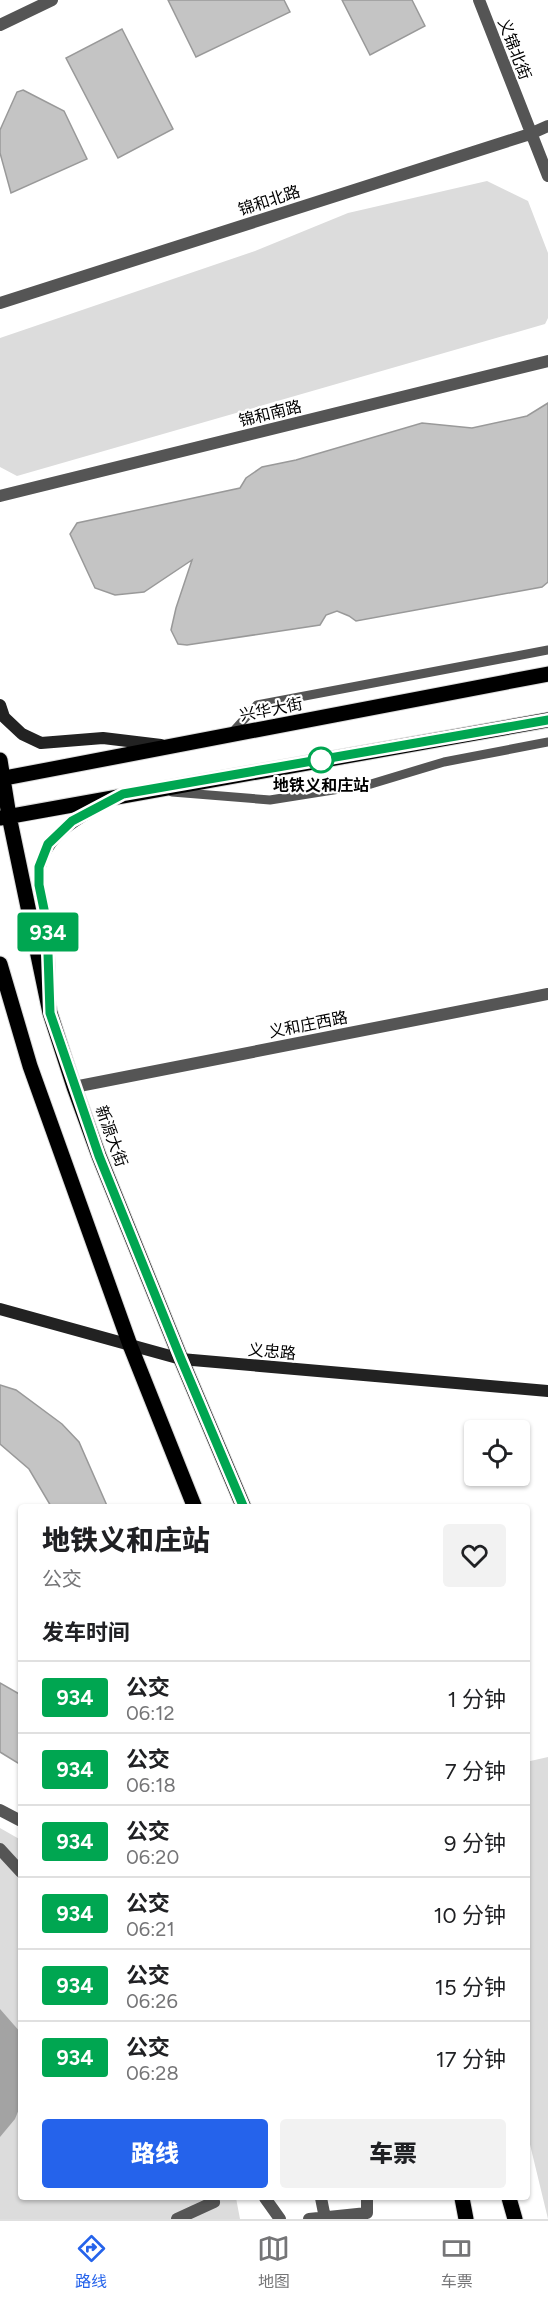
<!DOCTYPE html>
<html lang="zh">
<meta charset="utf-8">
<style>
:root{--surface:#fff;--page:#f2f2f2;--text:#202124;--muted:#757577;--line:#e0e0e0;--accent:#2563eb}
body{margin:0;font-family:Figtree,"Noto Sans SC",sans-serif;background:var(--page);color:var(--text);height:100vh;display:flex;flex-direction:column;font-size:22px;white-space:nowrap}
*{box-sizing:border-box;margin:0}
p{font-size:20px;color:var(--muted)}
.icon{flex:none;width:33px;height:33px;fill:none;stroke:currentColor;stroke-width:2;stroke-linecap:round;stroke-linejoin:round}
.map{position:relative;flex:1;overflow:hidden}
.drawer{position:absolute;left:18px;top:1504px;width:512px;height:696px;display:flex;flex-direction:column;background:var(--surface);border-radius:6px;box-shadow:0 2px 4px #0004}
.drawer>*{flex:none}
.badge{padding:0 12px;border-radius:4px;font-size:21px;line-height:39px}
.tools{position:absolute;left:464px;top:1420px;display:grid;gap:12px}
.tools a{display:grid;place-items:center;width:66px;height:66px;border-radius:6px;background:var(--surface);box-shadow:0 2px 4px #0004;font-size:30px}
.map>.badge{position:absolute;translate:-50% -50%;box-shadow:0 0 0 3px #fff}
h2{padding:0 24px;font-size:22px;line-height:54px}
.round{display:grid;place-items:center;flex:none;width:63px;height:63px;border-radius:6px;background:var(--page)}
.headline{display:flex;align-items:center;justify-content:space-between;height:102px;padding:0 24px}
h1{font-size:28px;font-weight:800;line-height:45px}
.action{display:flex;gap:12px;margin-top:auto;padding:12px 24px}
.action a{flex:1;height:69px;border-radius:6px;background:var(--accent);color:#fff;font-size:24px;font-weight:800;line-height:69px;text-align:center}
.action a+a{background:var(--page);color:var(--text)}
ul{padding:0;list-style:none}
li{display:flex;align-items:center;gap:18px;height:72px;padding:0 24px;border-top:2px solid var(--line)}
li div{flex:1}
li b{display:block;font-size:22px}
li em{font-style:normal}
li .badge{min-width:66px;font-weight:700;text-align:center}
.menu{display:flex;justify-content:space-around;align-items:center;height:84px;border-top:2px solid var(--line);background:var(--surface);font-size:16px;color:var(--muted)}
.menu a{display:grid;justify-items:center;gap:3px}
.menu .current{color:var(--accent)}
.map>svg:first-child{display:block}
.green{fill:#dcdcdc}
.water{fill:#a3a3a3}
.building{fill:#c4c4c4;stroke:#999;stroke-width:1.5}
.lines{fill:none;stroke-linecap:round;stroke-linejoin:round}
.primary-casing{stroke:#dbdbdb;stroke-width:17}
.lane{stroke:#555;stroke-width:9}
.street{stroke:#555;stroke-width:12}
.secondary{stroke:#222;stroke-width:12}
.primary{stroke:#000;stroke-width:15}
.line-casing{stroke:#fff;stroke-width:14}
.line{stroke:#00a651;stroke-width:9}
.stop-dot{fill:#fff;stroke:#00a651;stroke-width:3}
.labels{text-anchor:middle;stroke-width:4.5;stroke-linejoin:round;paint-order:stroke}
.street-label{font-size:16px;fill:#000;stroke:#fff}
.stop-label{font-size:16px;font-weight:bold;fill:#000;stroke:#fff}
</style>
<div class="map">
<svg width="548" height="2219" viewBox="0 0 548 2219">
<rect width="100%" height="100%" fill="#fff"/>
<path class="green" d="M487,181L528,201L548,253V318L545,324L17,476L0,467V338L255,251L348,213Z
M548,1757V2219L526,2128V1762Z
M0,1828L21,1840V2198H236L240,2219H0Z"/>
<path class="water" d="M0,2009L21,2033V2104L15,2119L0,2137Z"/>
<path class="building" d="M168,0H284L290,12L196,57Z
M342,0H412L425,26L370,55Z
M122,29L173,129L118,158L66,58Z
M23,90L64,111L87,159L11,193L0,153V130L17,92Z
M548,403V582L542,587L356,621L349,616L337,611L326,615L320,625L187,645L178,644L171,630L176,608L192,560L144,592L115,595L95,588L70,534L77,523L240,488L246,478L262,467L296,460L422,423L472,428L527,416Z
M0,1385L16,1390L62,1424L79,1442L108,1508H52L29,1469L0,1444Z
M0,1683L21,1695V1765L0,1752Z"/>
<g class="lines">
<g class="primary-casing">
<path id="primary" d="M0,760L9,816L50,1013L74,1087L99,1156L181,1359L244,1508
M0,779L548,674
M0,818L548,720
M0,964L30,1066L130,1345L195,1508
M462,2198L466,2219
M509,2198L515,2219"/>
</g>
<path class="lane" d="M230,735L257,705L548,650
M172,792L270,800L371,784L444,762L548,742"/>
<path class="street" d="M479,0L548,176
M0,25L52,0
M0,303L530,134L548,126
M0,496L548,361
M74,1087L548,994
M0,1810L21,1821
M0,1849L21,1872
M265,2198L280,2219
M321,2198L325,2218
M177,2219L214,2202L213,2198
M309,2219L367,2213V2198"/>
<path class="secondary" d="M0,705L4,717L22,734L41,743L103,738L161,745
M49,985C49,965 50,944 47,924C46,911 39,897 39,883C36,839 76,819 110,801
M0,1309L181,1359L548,1391"/>
<use href="#primary" class="primary"/>
</g>
<g class="lines">
<g class="line-casing">
<path id="line" d="M244,1508L181,1359L99,1156L50,1013L47,924L39,885V867L48,844L72,821L123,794L548,720"/>
</g>
<use href="#line" class="line"/>
</g>
<circle class="stop-dot" cx="321" cy="760" r="12"/>
<g class="labels">
<g class="street-label">
<text transform="translate(515 49) rotate(69)" y="6">义锦北街</text>
<text transform="translate(269 200) rotate(-18)" y="6">锦和北路</text>
<text transform="translate(270 413) rotate(-14)" y="6">锦和南路</text>
<text transform="translate(271 709) rotate(-11)" y="6">兴华大街</text>
<text transform="translate(308 1024) rotate(-11)" y="6">义和庄西路</text>
<text transform="translate(112 1136) rotate(70)" y="6">新源大街</text>
<text transform="translate(272 1351) rotate(5)" y="6">义忠路</text>
</g>
<g class="stop-label">
<text x="321" y="791">地铁义和庄站</text>
</g>
</g>
</svg>
<div class="tools">
<a><svg class="icon" aria-label="locate" viewBox="0 0 24 24"><circle cx="12" cy="12" r="6"/><path d="M12 2v4M12 18v4M2 12h4M18 12h4"/></svg></a>
</div>
<b class="badge" style="left:48px;top:932px;background:#00a651;color:#fff">934</b>
<section class="drawer">
<div class="headline"><div><h1>地铁义和庄站</h1><p>公交</p></div><a class="round"><svg class="icon" aria-label="heart" viewBox="0 0 24 24"><path d="M12 20l-8-8c-3-5 5-10 8-4 3-6 11-1 8 4z"/></svg></a></div>
<h2>发车时间</h2>
<ul>
<li><span class="badge" style="background:#00a651;color:#fff">934</span><div><b>公交</b><p>06:12</p></div><em>1 分钟</em></li>
<li><span class="badge" style="background:#00a651;color:#fff">934</span><div><b>公交</b><p>06:18</p></div><em>7 分钟</em></li>
<li><span class="badge" style="background:#00a651;color:#fff">934</span><div><b>公交</b><p>06:20</p></div><em>9 分钟</em></li>
<li><span class="badge" style="background:#00a651;color:#fff">934</span><div><b>公交</b><p>06:21</p></div><em>10 分钟</em></li>
<li><span class="badge" style="background:#00a651;color:#fff">934</span><div><b>公交</b><p>06:26</p></div><em>15 分钟</em></li>
<li><span class="badge" style="background:#00a651;color:#fff">934</span><div><b>公交</b><p>06:28</p></div><em>17 分钟</em></li>
</ul>
<div class="action"><a>路线</a><a>车票</a></div>
</section>
</div>
<nav class="menu">
<a class="current"><svg class="icon" aria-label="directions" viewBox="0 0 24 24"><path d="M12 3l9 9-9 9-9-9zM9 14v-3h6M13 9l2 2-2 2"/></svg>路线</a>
<a><svg class="icon" aria-label="map" viewBox="0 0 24 24"><path d="M3 6l6-2 6 2 6-2v14l-6 2-6-2-6 2zM9 4v14M15 6v14"/></svg>地图</a>
<a><svg class="icon" aria-label="tickets" viewBox="0 0 24 24"><path d="M3 7h18v10H3zM15 7v10"/></svg>车票</a>
</nav>
